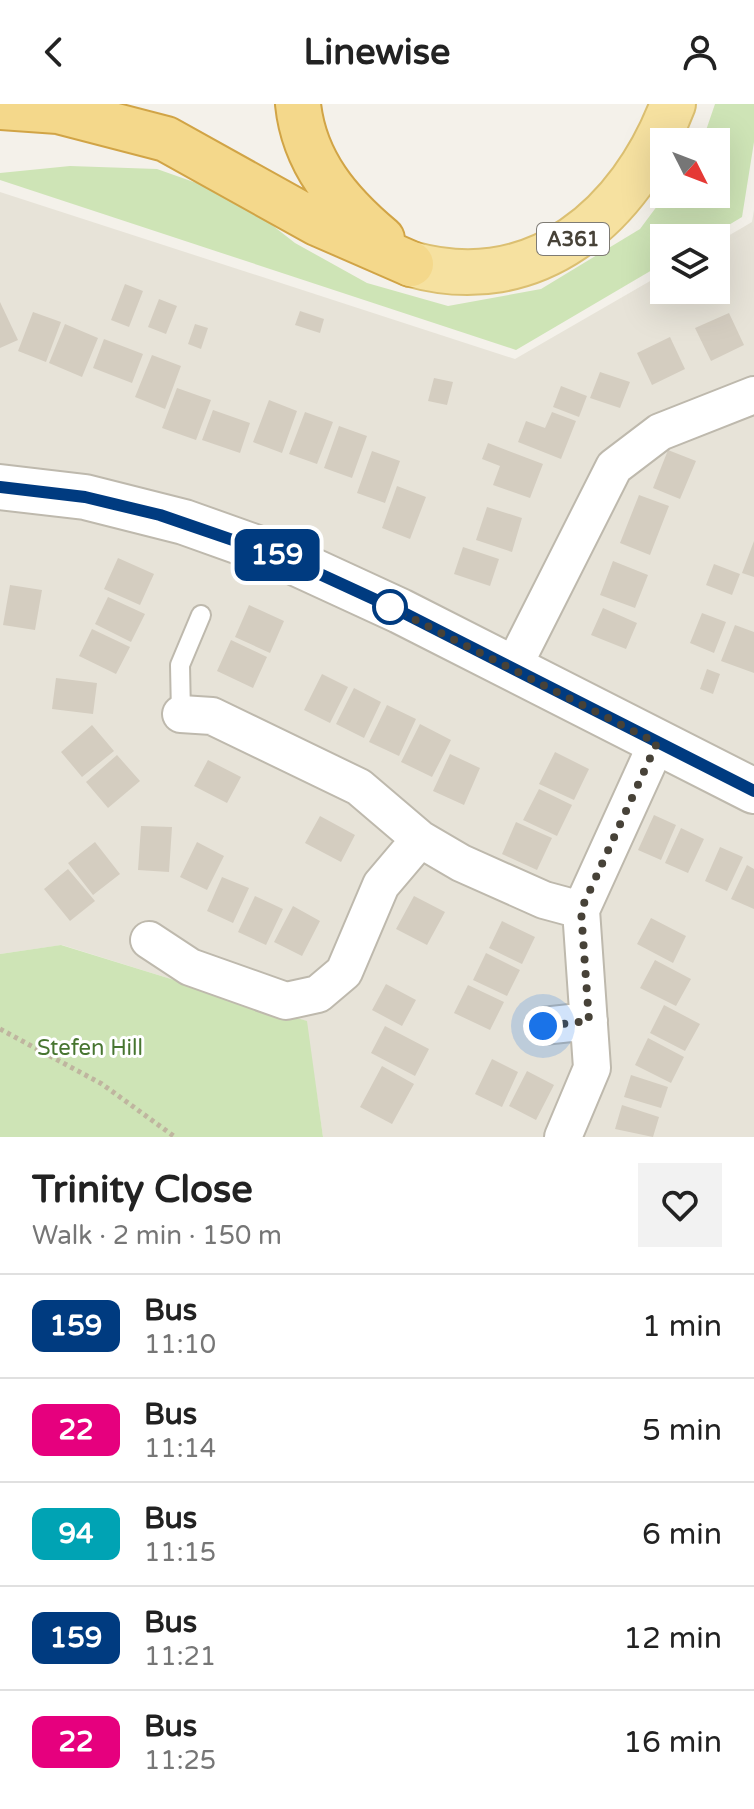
<!DOCTYPE html>
<meta charset="utf-8">
<style>
:root{--surface:#fff;--page:#f2f2f2;--text:#222;--muted:#767676;--line:#e0e0e0}
body{margin:0;font-family:"Varela Round",sans-serif;background:var(--page);color:var(--text);height:100vh;display:flex;flex-direction:column;font-size:30px;white-space:nowrap}
*{box-sizing:border-box;margin:0}
p{font-size:26px;color:var(--muted)}
.icon{flex:none;width:44px;height:44px;fill:none;stroke:currentColor;stroke-width:2;stroke-linecap:round;stroke-linejoin:round}
.map{position:relative;height:1033px;overflow:hidden}
.details{display:flex;flex-direction:column;background:var(--surface);flex:1}
.details>*{flex:none}
.badge{padding:0 16px;border-radius:12px;font-size:28px;line-height:52px}
.needle{width:52px;rotate:132deg}
.tools{position:absolute;left:650px;top:24px;display:grid;gap:16px}
.tools a{display:grid;place-items:center;width:80px;height:80px;border-radius:0px;background:var(--surface);box-shadow:0 8px 32px #0002;font-size:40px}
.you{position:absolute;width:40px;height:40px;margin:-20px;border:6px solid #fff;border-radius:50%;background:#1a73e8;box-shadow:0 0 0 12px #1a73e833}
.map>.badge{position:absolute;translate:-50% -50%;box-shadow:0 0 0 4px #fff}
.round{display:grid;place-items:center;flex:none;width:84px;height:84px;border-radius:0px;background:var(--page)}
.headline{display:flex;align-items:center;justify-content:space-between;height:136px;padding:0 32px}
h1{font-size:38px;font-weight:700;line-height:60px}
ul{padding:0;list-style:none}
li{display:flex;align-items:center;gap:24px;height:104px;padding:0 32px;border-top:2px solid var(--line)}
li div{flex:1}
li b{display:block;font-size:30px}
li em{font-style:normal}
li .badge{min-width:88px;font-weight:700;text-align:center}
header{display:flex;justify-content:space-between;align-items:center;height:104px;padding:0 32px;background:var(--surface);font-size:36px;font-weight:700}
.map>svg:first-child{display:block}
.residential{fill:#e7e3d8}
.green{fill:#cee4b6}
.building{fill:#d4cdc0}
.lines{fill:none;stroke-linecap:round;stroke-linejoin:round}
.service-casing{stroke:#beb9ad;stroke-width:22}
.minor-casing{stroke:#beb9ad;stroke-width:40}
.tertiary-casing{stroke:#beb9ad;stroke-width:48}
.primary-casing{stroke:#dbbf71;stroke-width:48}
.trunk-casing{stroke:#d1a446;stroke-width:48}
.path{stroke:#bfb59f;stroke-width:5;stroke-dasharray:4 4;stroke-linecap:butt}
.service{stroke:#fff;stroke-width:18}
.minor{stroke:#fff;stroke-width:36}
.tertiary{stroke:#fff;stroke-width:44}
.primary{stroke:#f6e1a0;stroke-width:44}
.trunk{stroke:#f4d88b;stroke-width:44}
.line-casing{stroke:#fff;stroke-width:18}
.line{stroke:#003b80;stroke-width:12}
.walk{stroke:#474238;stroke-width:8;stroke-dasharray:0 14.4}
.stop-dot{fill:#fff;stroke:#003b80;stroke-width:4}
.labels{text-anchor:middle;stroke-width:6;stroke-linejoin:round;paint-order:stroke}
.shield{fill:#fff;stroke:#7e7b74;stroke-width:2}
.shield-label{font-size:20px;font-weight:bold;fill:#474238}
.park-label{font-size:22px;fill:#477530;stroke:#fff}
</style>
<header><svg class="icon" aria-label="back" viewBox="0 0 24 24"><path d="M15 5l-7 7 7 7"/></svg>Linewise<svg class="icon" aria-label="person" viewBox="0 0 24 24"><circle cx="12" cy="8" r="4"/><path d="M4 21q1-7 8-7t8 7"/></svg></header>
<div class="map">
<svg width="754" height="1033" viewBox="0 0 754 1033">
<rect width="100%" height="100%" fill="#f4f1ea"/>
<path class="residential" d="M0,88L515,255L664,169V186H716V139L752,118L754,106V1033H323L306,917L62,841L0,850Z"/>
<path class="green" d="M715,0H754V38L742,113L707,134H664V159L516,246L0,76V69L70,62L157,65L236,93L295,139L367,179L448,202L541,185L640,125L666,90H716V38H702Z
M61,841L307,917L323,1033H0V850Z"/>
<path class="building" d="M125,180L143,187L129,223L111,216Z
M159,195L177,202L166,230L148,223Z
M0,198L18,236L0,244Z
M300,207L324,215L320,229L295,221Z
M33,208L61,218L46,258L18,247Z
M729,209L744,241L711,257L695,224Z
M65,220L98,234L82,273L49,259Z
M195,220L208,224L201,245L188,240Z
M670,233L685,265L652,281L637,249Z
M104,235L143,250L132,279L93,264Z
M152,251L181,262L165,305L135,293Z
M600,268L630,278L620,304L590,294Z
M434,274L453,278L447,301L428,297Z
M561,282L587,292L579,313L553,303Z
M177,284L211,296L196,336L162,324Z
M269,296L297,307L282,349L253,338Z
M213,306L250,319L240,349L202,336Z
M305,308L333,318L317,360L289,350Z
M552,308L576,317L561,355L518,338L526,317L545,324Z
M339,322L367,332L352,374L324,364Z
M488,339L543,360L530,394L493,381L500,362L482,355Z
M668,346L696,357L680,395L653,384Z
M372,347L400,357L385,399L357,389Z
M397,382L426,393L410,435L382,424Z
M639,391L669,402L650,451L620,439Z
M487,403L522,414L512,448L476,436Z
M754,437V473L742,469Z
M463,443L499,455L490,482L454,470Z
M118,454L154,470L140,501L104,485Z
M613,457L648,471L635,504L600,491Z
M714,460L740,470L732,491L706,481Z
M10,481L42,486L35,526L3,521Z
M108,493L145,510L131,538L95,520Z
M249,501L284,517L270,549L235,533Z
M603,504L637,519L626,545L591,531Z
M702,509L726,518L714,549L690,539Z
M735,521L754,528V569L721,557Z
M92,525L130,543L116,570L79,552Z
M231,536L267,553L253,584L217,567Z
M707,565L720,570L713,590L700,585Z
M322,570L348,583L330,619L304,606Z
M56,574L97,579L93,610L52,605Z
M354,584L381,598L364,634L336,620Z
M387,601L416,615L399,652L369,638Z
M420,620L451,636L432,673L401,658Z
M92,621L114,647L82,673L61,648Z
M555,648L589,665L574,696L539,680Z
M450,650L480,664L464,701L433,687Z
M117,651L140,677L108,704L86,678Z
M208,656L241,673L227,699L194,682Z
M539,685L572,701L557,732L523,716Z
M654,711L676,721L661,756L638,746Z
M320,712L355,731L341,758L305,739Z
M516,718L552,734L537,766L502,750Z
M141,722L172,723L169,768L138,766Z
M681,724L704,735L688,769L665,759Z
M95,738L120,770L93,791L68,759Z
M197,738L224,752L207,786L180,773Z
M720,743L743,753L727,787L705,777Z
M747,761L754,765V805L731,795Z
M68,765L95,797L70,817L44,785Z
M222,773L249,784L233,819L207,807Z
M255,792L283,805L266,841L238,828Z
M414,792L445,808L427,841L396,825Z
M293,802L320,817L302,852L274,838Z
M651,814L686,832L673,859L637,840Z
M502,817L535,833L522,860L489,844Z
M486,849L520,866L507,892L473,876Z
M655,856L691,875L676,902L640,884Z
M386,880L416,896L402,922L372,906Z
M468,881L504,898L490,926L454,909Z
M664,901L700,920L685,947L650,929Z
M385,922L429,945L415,972L371,949Z
M648,934L684,953L671,979L635,961Z
M492,955L518,968L502,1003L475,990Z
M382,962L414,980L392,1020L360,1003Z
M527,967L554,981L536,1016L509,1002Z
M631,971L668,983L661,1004L624,993Z
M622,1001L659,1013L653,1033L615,1025Z"/>
<g class="lines">
<g class="service-casing">
<path id="service" d="M181,610L180,561L201,511"/>
</g>
<g class="minor-casing">
<path id="minor" d="M512,565L614,363L660,328L754,291
M181,610L212,612L359,683L420,735L461,759L544,796L581,806
M149,836L190,863L286,897L318,890L344,868L381,781L420,735
M543,922L589,917
M563,1033L592,964L581,806L657,639"/>
</g>
<g class="tertiary-casing">
<path id="tertiary" d="M0,383L85,393L184,418L285,454L400,507L754,687"/>
</g>
<g class="primary-casing">
<path id="primary" d="M411,160C535,195 631,112 673,0"/>
</g>
<g class="trunk-casing">
<path id="trunk" d="M298,0C304,58 339,99 382,135
M0,3L58,7L166,35L317,119L411,160"/>
</g>
<path class="path" d="M0,925L102,980L175,1033"/>
<use href="#service" class="service"/>
<use href="#minor" class="minor"/>
<use href="#tertiary" class="tertiary"/>
<use href="#primary" class="primary"/>
<use href="#trunk" class="trunk"/>
</g>
<g class="lines">
<g class="line-casing">
<path id="line" d="M0,383L85,393L160,411L285,454L400,507L754,687"/>
</g>
<use href="#line" class="line"/>
<path class="walk" d="M390,503L657,639L581,806L589,917L543,922"/>
</g>
<circle class="stop-dot" cx="390" cy="503" r="16"/>
<g class="labels">
<rect class="shield" x="537" y="119" width="72" height="32" rx="6"/>
<g class="shield-label">
<text x="573" y="142">A361</text>
</g>
<g class="park-label">
<text x="90" y="951">Stefen Hill</text>
</g>
</g>
</svg>
<div class="tools">
<a><svg class="needle" viewBox="-14 -14 28 28"><path d="M0-13l5 13h-10z" fill="#e53935"/><path d="M0 13l5-13h-10z" fill="#767676"/></svg></a>
<a><svg class="icon" aria-label="layers" viewBox="0 0 24 24"><path d="M12 4l9 5-9 5-9-5zM3 14l9 5 9-5"/></svg></a>
</div>
<div class="you" style="left:543px;top:922px"></div>
<b class="badge" style="left:277px;top:451px;background:#003b80;color:#fff">159</b>
</div>
<section class="details">
<div class="headline"><div><h1>Trinity Close</h1><p>Walk · 2 min · 150 m</p></div><a class="round"><svg class="icon" aria-label="heart" viewBox="0 0 24 24"><path d="M12 20l-8-8c-3-5 5-10 8-4 3-6 11-1 8 4z"/></svg></a></div>
<ul>
<li><span class="badge" style="background:#003b80;color:#fff">159</span><div><b>Bus</b><p>11:10</p></div><em>1 min</em></li>
<li><span class="badge" style="background:#e6007e;color:#fff">22</span><div><b>Bus</b><p>11:14</p></div><em>5 min</em></li>
<li><span class="badge" style="background:#00a3b4;color:#fff">94</span><div><b>Bus</b><p>11:15</p></div><em>6 min</em></li>
<li><span class="badge" style="background:#003b80;color:#fff">159</span><div><b>Bus</b><p>11:21</p></div><em>12 min</em></li>
<li><span class="badge" style="background:#e6007e;color:#fff">22</span><div><b>Bus</b><p>11:25</p></div><em>16 min</em></li>
</ul>
</section>
